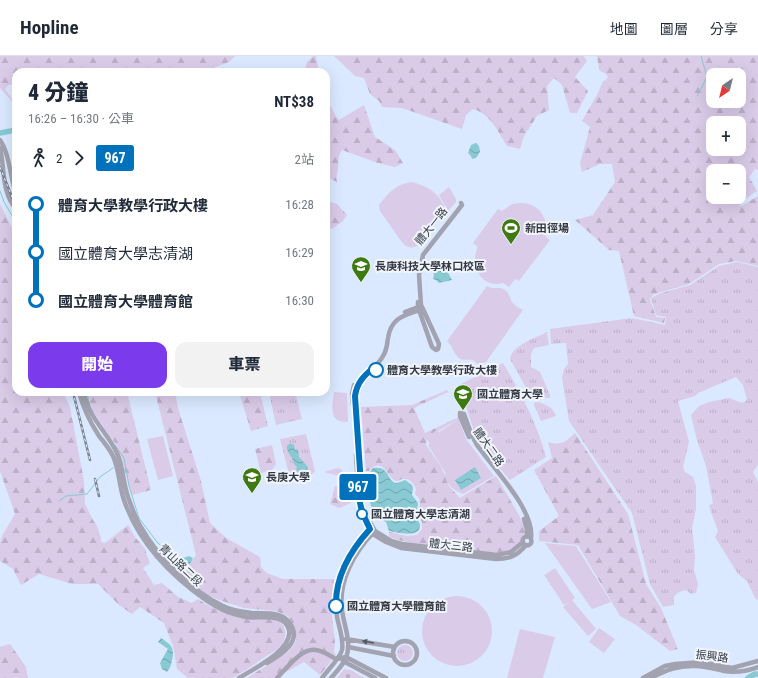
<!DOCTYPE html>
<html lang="zh-TW">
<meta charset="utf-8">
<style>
:root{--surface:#fff;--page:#f2f2f3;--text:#1f2937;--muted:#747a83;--line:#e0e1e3;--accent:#7c3aed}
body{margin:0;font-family:"Roboto Condensed","Noto Sans TC",sans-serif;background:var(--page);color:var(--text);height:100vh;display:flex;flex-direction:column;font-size:15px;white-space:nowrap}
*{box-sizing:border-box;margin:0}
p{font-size:13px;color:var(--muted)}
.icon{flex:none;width:22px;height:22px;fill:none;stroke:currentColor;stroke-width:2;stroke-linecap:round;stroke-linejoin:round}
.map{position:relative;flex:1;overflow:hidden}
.sheet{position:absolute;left:12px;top:12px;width:318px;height:328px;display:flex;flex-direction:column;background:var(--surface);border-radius:12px;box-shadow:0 4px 16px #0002}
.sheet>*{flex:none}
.badge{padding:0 8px;border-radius:3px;font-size:14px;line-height:26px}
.needle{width:26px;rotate:215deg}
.fabs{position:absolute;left:706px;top:12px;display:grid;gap:8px}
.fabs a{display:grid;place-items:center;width:40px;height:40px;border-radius:8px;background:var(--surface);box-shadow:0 4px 16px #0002;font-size:20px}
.map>.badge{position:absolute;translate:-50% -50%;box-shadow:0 0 0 2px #fff}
.legs{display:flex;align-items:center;gap:6px;height:44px;padding:0 16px;font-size:13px}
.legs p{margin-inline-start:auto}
.overview{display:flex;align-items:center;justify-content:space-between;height:68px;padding:0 16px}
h1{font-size:22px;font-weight:800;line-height:30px}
.action{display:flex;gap:8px;margin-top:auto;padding:8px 16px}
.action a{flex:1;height:46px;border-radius:12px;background:var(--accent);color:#fff;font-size:16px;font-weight:800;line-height:46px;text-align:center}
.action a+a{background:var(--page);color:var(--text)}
ul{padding:0 16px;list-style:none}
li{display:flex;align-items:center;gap:14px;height:48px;font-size:15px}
li i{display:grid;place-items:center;width:6px;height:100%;margin:0 5px;background:currentColor}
li i::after{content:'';width:10px;height:10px;margin:-5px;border:3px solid;border-radius:50%;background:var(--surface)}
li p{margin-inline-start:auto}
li:first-child i{background:linear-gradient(#0000 50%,currentColor 0)}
li:last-child i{background:linear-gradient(currentColor 50%,#0000 0)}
header{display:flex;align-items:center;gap:24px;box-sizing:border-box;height:56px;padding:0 20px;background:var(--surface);border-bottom:1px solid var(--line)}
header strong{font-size:19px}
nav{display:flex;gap:22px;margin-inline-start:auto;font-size:14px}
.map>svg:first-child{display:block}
.grass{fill:url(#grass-tufts)}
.forest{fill:url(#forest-firs);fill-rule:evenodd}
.cemetery{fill:url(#cemetery-stones)}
.park{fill:url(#park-crowns)}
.pitch{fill:#dacbe8}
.water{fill:url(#water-waves)}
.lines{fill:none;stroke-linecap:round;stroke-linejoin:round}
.stream{stroke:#88c9d4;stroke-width:1}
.river{stroke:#88c9d4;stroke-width:5.5}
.minor{stroke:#a2a2b0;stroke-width:4.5}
.rail-casing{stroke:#7a8494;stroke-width:2.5}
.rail{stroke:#f1f5fb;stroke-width:1;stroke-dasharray:3;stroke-linecap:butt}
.oneway{fill:#545864}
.line-1-casing{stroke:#fff;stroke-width:9}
.line-1{stroke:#0072bc;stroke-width:6}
.stop-1-dot{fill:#fff;stroke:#0072bc;stroke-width:2}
.labels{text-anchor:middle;stroke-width:4;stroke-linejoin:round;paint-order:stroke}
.street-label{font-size:11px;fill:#323944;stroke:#f1f5fb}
.poi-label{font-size:11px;font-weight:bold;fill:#323944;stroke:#f1f5fb;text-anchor:start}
.stop-label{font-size:11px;font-weight:bold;fill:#323944;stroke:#f1f5fb;text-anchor:start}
</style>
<header>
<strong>Hopline</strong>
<nav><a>地圖</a><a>圖層</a><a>分享</a></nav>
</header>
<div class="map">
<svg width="758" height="622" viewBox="0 0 758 622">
<defs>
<pattern id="grass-tufts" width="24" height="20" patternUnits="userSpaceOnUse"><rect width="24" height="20" fill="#dacbe8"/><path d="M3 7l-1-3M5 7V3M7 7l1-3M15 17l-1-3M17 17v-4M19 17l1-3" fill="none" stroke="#bcafc8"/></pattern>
<pattern id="forest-firs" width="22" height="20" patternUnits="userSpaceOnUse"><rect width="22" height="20" fill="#dacbe8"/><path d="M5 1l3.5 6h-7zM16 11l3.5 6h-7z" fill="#bcafc8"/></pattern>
<pattern id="cemetery-stones" width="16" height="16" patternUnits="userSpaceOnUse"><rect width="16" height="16" fill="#dacbe8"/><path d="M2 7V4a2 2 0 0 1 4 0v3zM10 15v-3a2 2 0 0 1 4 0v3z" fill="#bcafc8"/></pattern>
<pattern id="park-crowns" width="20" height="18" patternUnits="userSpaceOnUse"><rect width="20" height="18" fill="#dacbe8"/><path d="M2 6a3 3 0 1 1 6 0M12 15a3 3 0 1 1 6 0" fill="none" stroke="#bcafc8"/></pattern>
<pattern id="water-waves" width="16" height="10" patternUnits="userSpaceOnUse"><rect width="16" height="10" fill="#88c9d4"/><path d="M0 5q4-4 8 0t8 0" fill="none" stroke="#70a4ae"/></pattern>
</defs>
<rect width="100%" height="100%" fill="#dae9ff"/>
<path class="grass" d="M737,206L758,211V409L753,416L758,426V544L755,542L747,525L738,518L715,481L718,475L709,450L713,447L706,410L697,384L691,359L699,350L709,346L729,342L742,347L747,344L743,329L736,321L698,337L695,340L678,345L689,386L683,411L685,416L693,421L696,430V453L692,472L695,499L694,514L698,528L696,537L691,538L686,534L679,536L674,540V549L663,551L650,528L632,457L569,365L562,322L564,313L568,308L566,287L551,288L550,273L632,262L665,269L666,261L656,259L651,242L661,237L690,229L719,210Z
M547,276L549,289L534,292L531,298V311L540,316L550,339V342H547L529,337L510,303C512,289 536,282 547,276Z
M503,307C521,337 537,367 546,401L510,424L496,408L475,378L459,329Z
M269,336H295L302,363L276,369Z
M538,346C547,349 553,351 556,360L541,365L534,349V347Z
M306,378L315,415C310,421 298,426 290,422L280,383Z
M397 597a8 8 0 1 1 16 0a8 8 0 1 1-16 0Z"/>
<path class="forest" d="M0,0H235L229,6L203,16H16V28L9,29L5,33L16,49V57L11,44L0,32Z
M313,0H316L319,16H304L307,6Z
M334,0H584L587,5L575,21L588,35L577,57H570L562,29L554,22L547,30L549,54L537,60L524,80L520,93L507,90C498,76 491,58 473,53L466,59L462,73L402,52L382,51L379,45L370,38L364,22L355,20Z
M597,0H758V114L755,113L749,121L757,135L739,147L742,150L758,140V210L736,205L719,208L689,228L661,236L653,239L650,243L656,261L665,262L664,267L634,260L619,195L609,194L575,164L593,159L615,126L612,108H600L582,116L580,107L590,71L582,65L598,37L603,25L606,24L608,21L606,18L599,14ZM713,19H739V45H713ZM713,67H739V93H713ZM713,115H739V141H713Z
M326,40L335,59L339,64L364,49L375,81L395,94L403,107L395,111L378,107L342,94C337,101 339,104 338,113C337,118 336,120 337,126L331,123L326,124Z
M326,145L337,148L347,159L343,165L332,173L326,171Z
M0,148L16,180V336H63L70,351L84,425L85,448L93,464L97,470L101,482V486L105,487L128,469L135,481L146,494V497L150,507L143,512L154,529L162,527L178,541L192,547L198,543C215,555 233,562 254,563C260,564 269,562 275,564C281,565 284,569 285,574C288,589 272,597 262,603C256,607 237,621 231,622C217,622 202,622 188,622L177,613L173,590L164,567L140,551L132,558L119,549L98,528H72L39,518L21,529L13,513L0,505V487L2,480L15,458L0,415Z
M447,334L448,336L414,352L425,377L459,361V363L427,381L426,389L442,412V414L447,421L446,423L449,430L460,442L496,420L519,459L526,475C523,482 519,491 512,494C496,501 473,493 456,491C433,489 411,489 389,481V476L407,480L417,479L422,473V466L419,461L418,455L420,447L419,442L415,438L416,433C413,427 410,422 402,423C400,424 398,425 396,425C388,423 383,399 369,415H366L361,351L412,349Z
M88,336H127L151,434L132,439L117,390L92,354Z
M155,336H175L178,352L201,425L210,467L226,482L260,501L261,511L267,517L283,523H334L331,552L335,586L334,596L336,599L320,619L304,606L279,620V622H247L288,596L293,590L296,584V574L288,560L276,555L244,552L219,544L206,538L183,519L196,499Z
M239,336H260L268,370L251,375Z
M575,377L628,458L646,528L661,552L678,593L670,595L636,569L620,560L578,489L539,485V475L559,460L534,414L552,402L548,386C562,390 565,386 575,377Z
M272,389L276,408L272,414L261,417L255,393Z
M335,430L351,433V447L339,452L330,448Z
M10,588L26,611L28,622H0V591Z"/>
<path class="cemetery" d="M344,613L351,614L364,622H337Z"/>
<path class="park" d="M338,412L342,414V418L339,420L324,416Z"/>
<path class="pitch" d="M412,126C430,131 441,138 446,156L417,190C410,193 406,191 401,185L380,155L379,149C389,136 396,128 412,126Z
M449,131L456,143V146L448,155L439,139Z
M520,147C530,147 540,151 544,162C546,167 546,168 551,172L545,180L550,184L519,225L515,223L509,231L503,227C481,233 469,209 478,191L473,187L498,153L502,155L512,148Z
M487,230C492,234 500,230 505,234C509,237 510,242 512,246C514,249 519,252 523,254L486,306L478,308C478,308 473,304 473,304C468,303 463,305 459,302C453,297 453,290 447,285Z
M334,336L347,337L348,366C328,367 332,350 334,336Z
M459,363L466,383L494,420L463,438C454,434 447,430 445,419L446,418L428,389L430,388L426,382L437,374L439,376Z
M163,380L173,420L158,424L147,383Z
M545,487L576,490L611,546L592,553Z
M555,512L575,542L572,544L596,573L588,580L563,551L571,545L564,549L544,519Z
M422 575a35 35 0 1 1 70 0a35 35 0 1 1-70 0Z
M599,572L615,583L604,597L589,586Z
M520,573L555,581L543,622H507Z"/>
<path class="water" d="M476,87L479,90L480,96L476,102L472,103L471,100L468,97L471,89Z
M432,210L445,211L452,224L439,227L436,224L433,223L434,218L430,213Z
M290,387L294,389L295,394L298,393L299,401L308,411L307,415C302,421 298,418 296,413L297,411L294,408C294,401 286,398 287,390Z
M475,411L481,422L461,434L455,424Z
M373,412C390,409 387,426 396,427C398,427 402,425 405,424L412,429L413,432L412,439L418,447C418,451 416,454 416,457C416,462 419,465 420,469C421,483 396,476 389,475L386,466C383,464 380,464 378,462C368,454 364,421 373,412Z
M189,500L193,502L190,508L184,509L179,506L180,503Z
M161,582C171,589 175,591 172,604C171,609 170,612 167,616L162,613L160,607L168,593L158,586Z"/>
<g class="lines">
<path class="stream" d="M697,40L707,21L701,0
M0,135L4,146L16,166
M87,336L90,349
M115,389L124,402L129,430L139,462L157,486L173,501L179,505
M59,445L66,440L87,438L100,421L113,412"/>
<path class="river" d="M0,77L16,74
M748,622L755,618H758"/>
<path class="minor" d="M0,84C10,99 10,121 16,138
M0,92C5,113 1,135 16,153
M418,251L432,291L436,294L438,293L439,288L423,253
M405,256L418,251V246
M79,336C83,352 90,366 99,380C104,386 109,392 113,400C119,413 119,427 123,441C137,485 170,519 207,545C216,551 224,556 234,558C238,559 242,560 246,561C260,563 285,556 289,574C293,594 253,613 239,622
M84,336C89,363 106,374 117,397C123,411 123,426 128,441C132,451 135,462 141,471C157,500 193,536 223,550C232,555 242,556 252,557C265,558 280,555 289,566C304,585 281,599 267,607
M353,349L352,338L354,329
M460,357L464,358C468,369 471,379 477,389C492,411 535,454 531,482
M460,357V360L469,381
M356,399L359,448L362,458L373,478
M524,463L527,474V480
M375,475L391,485L402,488L497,499L511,496L523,486
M373,478L386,486L401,492L496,503C509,503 517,500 526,489
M522.5 485a4.5 4.5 0 1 1 9 0a4.5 4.5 0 1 1-9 0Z
M346,583L395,591
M393 597a12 12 0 1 1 24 0a12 12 0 1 1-24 0Z
M348,591L394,600
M343,605L375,622
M277,622C286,613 302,591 316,594C324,595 330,600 336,603L346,601L386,622
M322,622C327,615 340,602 342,594C344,584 339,571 337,561C333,526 348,498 371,473
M331,622C336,616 343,609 346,602C352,586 344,570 342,554C338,525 355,495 375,475L364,456L362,445C360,420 359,396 357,372C356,359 352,341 358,329C364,317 377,312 383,300C387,294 387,288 388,282C391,261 405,259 423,253L421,249L419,219L423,199L462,149L461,147
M643,622L665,610L675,608L702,606L732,612L758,605
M651,622C666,614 679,609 696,610C705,610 715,613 724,615C736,617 747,615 758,611"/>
<g class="rail-casing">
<path id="rail" d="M0,111L16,151
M73,336L90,404
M95,423L99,440"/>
</g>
<use href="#rail" class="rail"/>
</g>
<defs><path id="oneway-solid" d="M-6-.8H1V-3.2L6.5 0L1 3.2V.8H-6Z"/></defs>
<use class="oneway" href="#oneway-solid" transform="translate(368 586) rotate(-170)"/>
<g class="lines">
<g class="line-1-casing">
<path id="line-1" d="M336,550C335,520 350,495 370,473C363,459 358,447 358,431L361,429L355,340C357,326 364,320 374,311L376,314"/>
</g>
<use href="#line-1" class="line-1"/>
</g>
<defs>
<g id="stadium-pin" transform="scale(1)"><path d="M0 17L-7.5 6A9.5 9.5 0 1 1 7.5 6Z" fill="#3e7911" stroke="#f1f5fb"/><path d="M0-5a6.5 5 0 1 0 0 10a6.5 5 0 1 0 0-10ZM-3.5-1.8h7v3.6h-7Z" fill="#fff"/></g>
<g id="university-pin" transform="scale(1)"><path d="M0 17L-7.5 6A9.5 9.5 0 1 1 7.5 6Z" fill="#3e7911" stroke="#f1f5fb"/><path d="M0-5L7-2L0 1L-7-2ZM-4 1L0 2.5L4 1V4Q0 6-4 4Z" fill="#fff"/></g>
<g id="school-pin" transform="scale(1)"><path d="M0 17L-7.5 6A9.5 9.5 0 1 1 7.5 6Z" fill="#3e7911" stroke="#f1f5fb"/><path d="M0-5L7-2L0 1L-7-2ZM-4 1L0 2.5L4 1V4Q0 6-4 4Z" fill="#fff"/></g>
</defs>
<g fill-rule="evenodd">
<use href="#stadium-pin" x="511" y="172"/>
<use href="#university-pin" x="361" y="210"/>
<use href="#school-pin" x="463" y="338"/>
<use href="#university-pin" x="252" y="421"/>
</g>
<g class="stop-1-dot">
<circle cx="376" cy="314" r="7"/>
<circle cx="362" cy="458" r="5"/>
<circle cx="336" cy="550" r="7"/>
</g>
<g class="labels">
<g class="street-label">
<text transform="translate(431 170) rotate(-52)" y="4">體大一路</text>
<text transform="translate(489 391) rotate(55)" y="4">體大二路</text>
<text transform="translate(451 489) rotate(6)" y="4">體大三路</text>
<text transform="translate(181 509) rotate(44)" y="4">青山路二段</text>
<text transform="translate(712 600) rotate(7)" y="4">振興路</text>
</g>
<g class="poi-label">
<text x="525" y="176">新田徑場</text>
<text x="375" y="214">長庚科技大學林口校區</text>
<text x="477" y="342">國立體育大學</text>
<text x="266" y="425">長庚大學</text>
</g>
<g class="stop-label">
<text x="387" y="318">體育大學教學行政大樓</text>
<text x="371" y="462">國立體育大學志清湖</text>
<text x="347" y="554">國立體育大學體育館</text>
</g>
</g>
</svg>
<div class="fabs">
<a><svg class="needle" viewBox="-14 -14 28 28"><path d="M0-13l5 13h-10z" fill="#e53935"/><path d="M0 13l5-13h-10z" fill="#747a83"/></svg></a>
<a>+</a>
<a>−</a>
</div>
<b class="badge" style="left:358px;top:431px;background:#0072bc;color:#fff">967</b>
<section class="sheet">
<div class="overview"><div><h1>4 分鐘</h1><p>16:26 – 16:30 · 公車</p></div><b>NT$38</b></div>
<div class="legs"><svg class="icon" aria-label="walk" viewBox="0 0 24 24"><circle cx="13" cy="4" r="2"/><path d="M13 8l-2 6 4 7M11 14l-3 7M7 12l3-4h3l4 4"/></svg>2<svg class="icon" aria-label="forward" viewBox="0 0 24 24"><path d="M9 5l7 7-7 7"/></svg><b class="badge" style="background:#0072bc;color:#fff">967</b><p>2站</p></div>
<ul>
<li><i style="color:#0072bc"></i><b>體育大學教學行政大樓</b><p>16:28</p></li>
<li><i style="color:#0072bc"></i><span>國立體育大學志清湖</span><p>16:29</p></li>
<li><i style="color:#0072bc"></i><b>國立體育大學體育館</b><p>16:30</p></li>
</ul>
<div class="action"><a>開始</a><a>車票</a></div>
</section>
</div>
